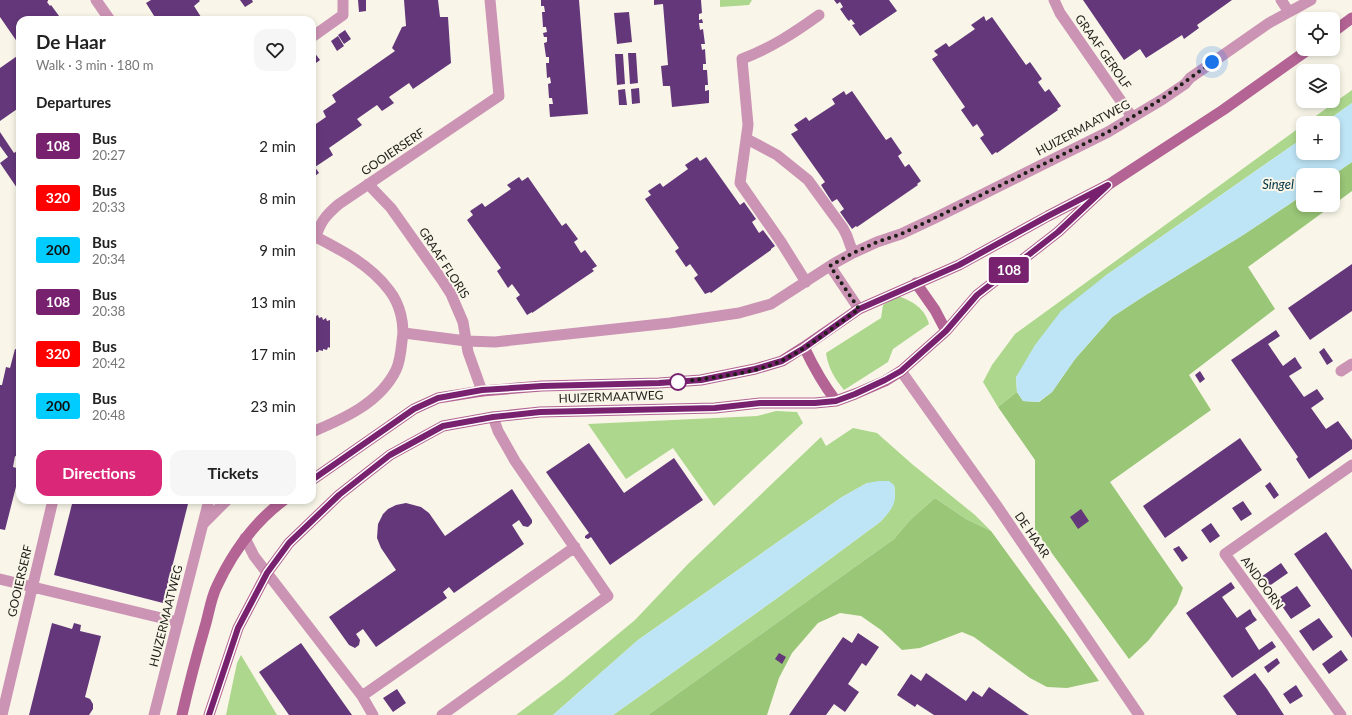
<!DOCTYPE html>
<meta charset="utf-8">
<style>
:root{--surface:#fff;--page:#f6f6f6;--text:#222;--muted:#767676;--accent:#db2777}
body{margin:0;font-family:Lato,sans-serif;background:var(--page);color:var(--text);height:100vh;display:flex;flex-direction:column;font-size:15px;white-space:nowrap}
*{box-sizing:border-box;margin:0}
p{font-size:13px;color:var(--muted)}
.icon{flex:none;width:22px;height:22px;fill:none;stroke:currentColor;stroke-width:2;stroke-linecap:round;stroke-linejoin:round}
.map{position:relative;flex:1;overflow:hidden}
.panel{position:absolute;left:16px;top:16px;width:300px;height:488px;display:flex;flex-direction:column;background:var(--surface);border-radius:12px;box-shadow:0 2px 6px #0003}
.panel>*{flex:none}
.badge{padding:0 8px;border-radius:3px;font-size:14px;line-height:26px}
.buttons{position:absolute;left:1296px;top:12px;display:grid;gap:8px}
.buttons a{display:grid;place-items:center;width:44px;height:44px;border-radius:8px;background:var(--surface);box-shadow:0 2px 6px #0003;font-size:20px}
.you{position:absolute;width:20px;height:20px;margin:-10px;border:3px solid #fff;border-radius:50%;background:#1a73e8;box-shadow:0 0 0 6px #1a73e833}
.map>.badge{position:absolute;translate:-50% -50%;box-shadow:0 0 0 2px #fff}
h2{padding:0 20px;font-size:15px;line-height:36px}
.round{display:grid;place-items:center;flex:none;width:42px;height:42px;border-radius:12px;background:var(--page)}
.summary{display:flex;align-items:center;justify-content:space-between;height:68px;padding:0 20px}
h1{font-size:19px;font-weight:700;line-height:30px}
.button{display:flex;gap:8px;margin-top:auto;padding:8px 20px}
.button a{flex:1;height:46px;border-radius:12px;background:var(--accent);color:#fff;font-size:16px;font-weight:700;line-height:46px;text-align:center}
.button a+a{background:var(--page);color:var(--text)}
ul{padding:0;list-style:none}
li{display:flex;align-items:center;gap:12px;height:52px;padding:0 20px}
li div{flex:1}
li b{display:block;font-size:15px}
li em{font-style:normal}
li .badge{min-width:44px;font-weight:700;text-align:center}
.map>svg:first-child{display:block}
.green{fill:#add78d}
.forest{fill:#99c677}
.water{fill:#bee5f6}
.building{fill:#64377a}
.lines{fill:none;stroke-linecap:round;stroke-linejoin:round}
.minor{stroke:#cc94b4;stroke-width:11}
.secondary{stroke:#b36394;stroke-width:11}
.line-casing{stroke:#fff;stroke-width:9}
.line{stroke:#77216f;stroke-width:6}
.walk{stroke:#1f1e19;stroke-width:4;stroke-dasharray:0 7.2}
.stop-dot{fill:#fff;stroke:#77216f;stroke-width:2}
.labels{text-anchor:middle;stroke-width:4;stroke-linejoin:round;paint-order:stroke}
.street-label{font-size:12px;fill:#1f1e19;stroke:#f9f6e9}
.water-label{font-size:13px;font-style:italic;fill:#013546;stroke:#f9f6e9}
</style>
<div class="map">
<svg width="1352" height="715" viewBox="0 0 1352 715">
<rect width="100%" height="100%" fill="#f9f6e9"/>
<path class="green" d="M720,0H752L749,5L720,7Z
M1352,90V103L1324,123H1306Z
M1303,125V138L1105,276L1016,377L1017,392L998,407L983,382L992,365L1015,334Z
M898,296C912,301 925,308 929,324L893,349L888,362L844,390C835,379 828,368 826,353L881,318L883,305Z
M776,411L797,412L803,423L714,506L673,448L626,479L588,424L757,416Z
M853,428L877,433L912,464L975,515L991,531L966,519L935,498L910,520L894,539L648,715H613L780,596L880,522C892,509 897,503 894,485L867,483L842,497L638,640L553,715H516L564,679L635,620L688,564L821,437L826,446Z
M241,655L277,715H226L237,663Z"/>
<path class="forest" d="M1352,162V191L1333,205V175Z
M1303,195V205H1333L1248,267L1275,309L1189,375L1211,410L1110,482L1183,588L1177,604L1148,641L1129,659L1035,530V460L998,407L1017,392L1023,401L1039,402L1052,392L1075,359L1112,317L1144,296L1243,235Z
M935,498L966,519L991,531L1067,635L1099,681L1067,688L1047,687L1030,678L974,637L962,632L920,648L902,650L881,630L861,616L840,613L818,623L792,653L779,678L767,715H648L894,539L910,520Z"/>
<path class="water" d="M1352,103V162L1333,175H1303V195L1243,235L1144,296L1112,317L1075,359L1052,392L1038,402L1023,401L1017,392L1016,377L1035,345L1061,311L1105,276L1303,138V153H1333V123H1324Z
M879,481H889L894,485C897,504 893,508 880,522L780,596L613,715H553L638,640L842,497L867,483Z"/>
<path class="building" d="M0,0H48V1L47,2L50,6L51,5L62,20H20V46L0,17Z
M151,0H199L200,1L194,6L203,20H163L161,16L156,19L146,3Z
M240,0H252L253,2L245,7Z
M358,0H366V11L359,12Z
M404,0H438L440,17H448L451,63L413,89L409,83L389,97L394,103L382,111L377,105L357,119L362,125L329,148L333,155L315,167L319,173L312,178V124L313,126L326,117L323,111L336,102L332,95L395,51L392,48L402,27L406,26Z
M541,0H579L588,114L550,117L549,104H553L552,98H549L548,84L551,83L550,77L547,78L546,63H549V57H546L544,43L547,42V37H544L543,33L547,32L546,27H543L542,12H545L544,6H541Z
M654,0H701L702,13L699,14V20L702,19L703,23H699L700,30L703,29L705,44H701L702,50L705,49L706,64H703V70H707L708,85H705V91L709,90V103L672,107L670,86H663L661,66L668,65L663,4L654,5Z
M834,0H889L897,11L860,36L852,25L855,24L851,19L849,21L847,19L840,9L843,7L840,2L837,4Z
M1083,0H1232L1197,25L1199,28L1184,39L1182,35L1146,58L1140,49L1124,60Z
M629,12L632,42L617,44L614,13Z
M984,16L986,21L992,17L1026,65L1030,62L1042,79L1038,82L1045,92L1049,89L1061,106L1057,109L1058,110L997,153L996,152L992,155L980,138L984,135L977,124L973,127L961,110L965,107L932,59L938,55L934,51L946,43L949,47L975,29L971,25Z
M345,30L351,39L344,44L338,35Z
M338,36L344,46L337,51L331,41Z
M314,52L320,60L312,66V53Z
M628,53H636L638,83L630,84Z
M20,54V107L0,121V68Z
M615,54H623L625,84L617,85Z
M639,88L640,103L632,104L631,89Z
M625,89L627,105H619L618,90Z
M844,91L846,95L852,91L886,140L891,137L902,153L898,156L905,167L909,164L921,181L917,184L918,185L857,227L856,226L852,229L840,212L844,209L837,199L832,202L821,185L825,182L791,134L798,130L794,125L806,117L809,121L835,104L832,99Z
M0,132L14,153L20,149V186L17,188L0,163L8,157L0,146Z
M697,157L700,161L706,157L740,205L744,202L756,219L752,222L759,233L763,230L775,246L771,249V250L740,272L711,293L710,292L705,294L694,278L698,275L690,264L686,267L675,251L679,248L645,199L651,195L648,191L660,183L663,187L688,169L685,165Z
M519,177L522,181L528,177L562,226L566,223L578,239L574,242L581,253L585,250L597,266L592,269L594,271L532,313V312L527,315L516,298L520,295L512,284L508,288L497,271L501,268L467,220L473,215L470,211L482,203L485,207L511,189L507,185Z
M1352,264V311L1310,340L1288,308Z
M316,313L314,317L318,315L319,318L322,317L323,320L326,318L327,321L330,320V348L328,347L327,350L323,349V351L319,350L318,352H315L314,354L312,353V315Z
M1276,330L1280,336L1268,344L1283,366L1295,357L1298,362L1302,368L1289,376L1304,397L1317,389L1324,399L1311,408L1326,429L1338,421L1352,440V449L1309,479L1296,459L1298,457L1231,360Z
M1324,348L1333,361L1327,365L1319,352Z
M15,349L20,350V437L19,442L20,443V458L15,456L13,467L20,469V471L5,530L0,529V385H2L6,367L10,368Z
M1200,371L1205,379L1200,383L1195,375Z
M1240,438L1262,470L1165,538L1143,506Z
M589,443L624,493L674,458L703,500L610,565L591,537L588,539L585,538V536L589,533L546,472Z
M1270,482L1279,495L1274,499L1265,486Z
M512,489L532,520V523L528,527L523,526L519,520L512,525L524,544L454,593L449,587L443,592L447,598L376,647L363,629L356,634L360,640L359,645L355,648L349,645L329,617L396,570L381,548L377,538L378,524L383,514L388,509L396,505L406,503L421,507L429,513L445,536Z
M73,500H189L163,603L54,575Z
M1243,501L1252,514L1241,521L1232,508Z
M1081,509L1089,521L1078,529L1070,517Z
M1211,523L1220,536L1210,543L1201,530Z
M1326,532L1352,570V638L1294,554Z
M1179,546L1188,558L1182,562L1173,549Z
M1281,563L1288,573L1268,587L1261,577Z
M1231,582L1235,588L1222,597L1237,618L1250,609L1253,615L1257,620L1245,628L1259,650L1272,641L1276,647L1232,678L1186,613Z
M1297,586L1311,606L1291,619L1277,599Z
M1319,618L1333,637L1313,651L1299,631Z
M52,623L72,629L74,623L81,625L80,631L101,636L85,697L90,699L93,704V709L89,715H29Z
M858,633L879,647L866,666L862,663L848,684L859,692L845,712L834,704L826,715H789L843,637L852,643Z
M301,643L352,715H289L259,672Z
M1341,650L1348,660L1329,674L1322,664Z
M779,653L786,657L782,664L775,659Z
M1277,658L1280,663L1268,673L1264,667Z
M926,673L966,701L973,691L982,697L989,687L1029,715H934L917,704L915,707L897,695L911,674L921,681Z
M1255,673L1267,689L1284,715H1237L1223,696Z
M1296,685L1303,696L1290,704L1283,694Z
M397,689L406,703L393,712L383,698Z"/>
<g class="lines">
<path class="minor" d="M96,0L110,20
M1054,0L1060,13L1132,117
M1281,0L1289,12
M312,37L343,15V0
M747,139L777,155L808,180L843,228L847,236L853,253
M368,184L391,208L442,280L451,294L463,322L468,352L482,391
M312,236L316,237C343,251 370,265 389,290C400,304 405,324 402,341C401,351 400,362 396,370C380,403 343,419 312,432
M316,237C320,222 327,214 339,204L499,96L490,0
M830,266L859,309
M806,282L781,242L740,183L748,125L742,59C771,48 794,33 819,15
M404,333L466,341L495,342L670,323L739,313L771,304L833,264L853,253L877,242L901,234L935,218L1108,132L1163,99L1185,84L1190,78L1269,23L1311,0
M901,371L997,506L1139,715
M1341,371L1352,364
M204,523L227,500
M245,538L254,556L362,696L373,715
M0,579L178,622
M362,696L575,547
M2,715L53,500
M154,715L209,500
M442,715L608,596L515,461L498,431L493,417
M1341,715L1225,554L1352,465"/>
<path class="secondary" d="M1333,32L1352,18
M916,283L935,310L946,331
M804,347C813,366 823,384 836,401
M312,480L414,409L438,398L482,391L542,386L659,383L701,380L755,369L782,361L804,347L859,309L959,265L1048,216L1108,185L1223,110L1309,49
M182,715C189,684 197,654 206,623C209,612 211,599 216,588C232,553 253,523 284,500
M209,715L238,628L267,573L289,543L339,495L390,455L443,426L493,417L540,412L715,408L760,403H815L836,401L855,394L885,381L901,371L946,331L977,295L1058,232L1108,185"/>
</g>
<g class="lines">
<g class="line-casing">
<path id="line" d="M209,715L238,628L267,573L289,543L339,495L390,455L443,426L493,417L540,412L715,408L760,403H815L836,401L855,394L885,380L901,371L946,331L977,295L1058,232L1108,185L1048,216L959,265L859,309L804,348L782,361L755,369L701,380L659,383L542,386L482,390L438,398L414,409L312,480"/>
</g>
<use href="#line" class="line"/>
<path class="walk" d="M678,382C709,378 755,374 783,360C810,347 834,326 859,309L830,266L853,253L877,242L901,234L935,218L1108,132L1163,98L1212,62"/>
</g>
<circle class="stop-dot" cx="678" cy="382" r="8"/>
<g class="labels">
<g class="street-label">
<text transform="translate(1103 52) rotate(55)" y="4">GRAAF GEROLF</text>
<text transform="translate(1083 128) rotate(-28)" y="4">HUIZERMAATWEG</text>
<text transform="translate(393 152) rotate(-34)" y="4">GOOIERSERF</text>
<text transform="translate(444 263) rotate(57)" y="4">GRAAF FLORIS</text>
<text transform="translate(611 397) rotate(-2)" y="4">HUIZERMAATWEG</text>
<text transform="translate(1032 535) rotate(56)" y="4">DE HAAR</text>
<text transform="translate(20 581) rotate(-77)" y="4">GOOIERSERF</text>
<text transform="translate(1262 583) rotate(54)" y="4">ANDOORN</text>
<text transform="translate(166 616) rotate(-76)" y="4">HUIZERMAATWEG</text>
</g>
<g class="water-label">
<text x="1278" y="189">Singel</text>
</g>
</g>
</svg>
<div class="buttons">
<a><svg class="icon" aria-label="locate" viewBox="0 0 24 24"><circle cx="12" cy="12" r="6"/><path d="M12 2v4M12 18v4M2 12h4M18 12h4"/></svg></a>
<a><svg class="icon" aria-label="layers" viewBox="0 0 24 24"><path d="M12 4l9 5-9 5-9-5zM3 14l9 5 9-5"/></svg></a>
<a>+</a>
<a>−</a>
</div>
<div class="you" style="left:1212px;top:62px"></div>
<b class="badge" style="left:1009px;top:270px;background:#77216f;color:#fff">108</b>
<section class="panel">
<div class="summary"><div><h1>De Haar</h1><p>Walk · 3 min · 180 m</p></div><a class="round"><svg class="icon" aria-label="heart" viewBox="0 0 24 24"><path d="M12 20l-8-8c-3-5 5-10 8-4 3-6 11-1 8 4z"/></svg></a></div>
<h2>Departures</h2>
<ul>
<li><span class="badge" style="background:#77216f;color:#fff">108</span><div><b>Bus</b><p>20:27</p></div><em>2 min</em></li>
<li><span class="badge" style="background:#f00;color:#fff">320</span><div><b>Bus</b><p>20:33</p></div><em>8 min</em></li>
<li><span class="badge" style="background:#0cf;color:#111">200</span><div><b>Bus</b><p>20:34</p></div><em>9 min</em></li>
<li><span class="badge" style="background:#77216f;color:#fff">108</span><div><b>Bus</b><p>20:38</p></div><em>13 min</em></li>
<li><span class="badge" style="background:#f00;color:#fff">320</span><div><b>Bus</b><p>20:42</p></div><em>17 min</em></li>
<li><span class="badge" style="background:#0cf;color:#111">200</span><div><b>Bus</b><p>20:48</p></div><em>23 min</em></li>
</ul>
<div class="button"><a>Directions</a><a>Tickets</a></div>
</section>
</div>
